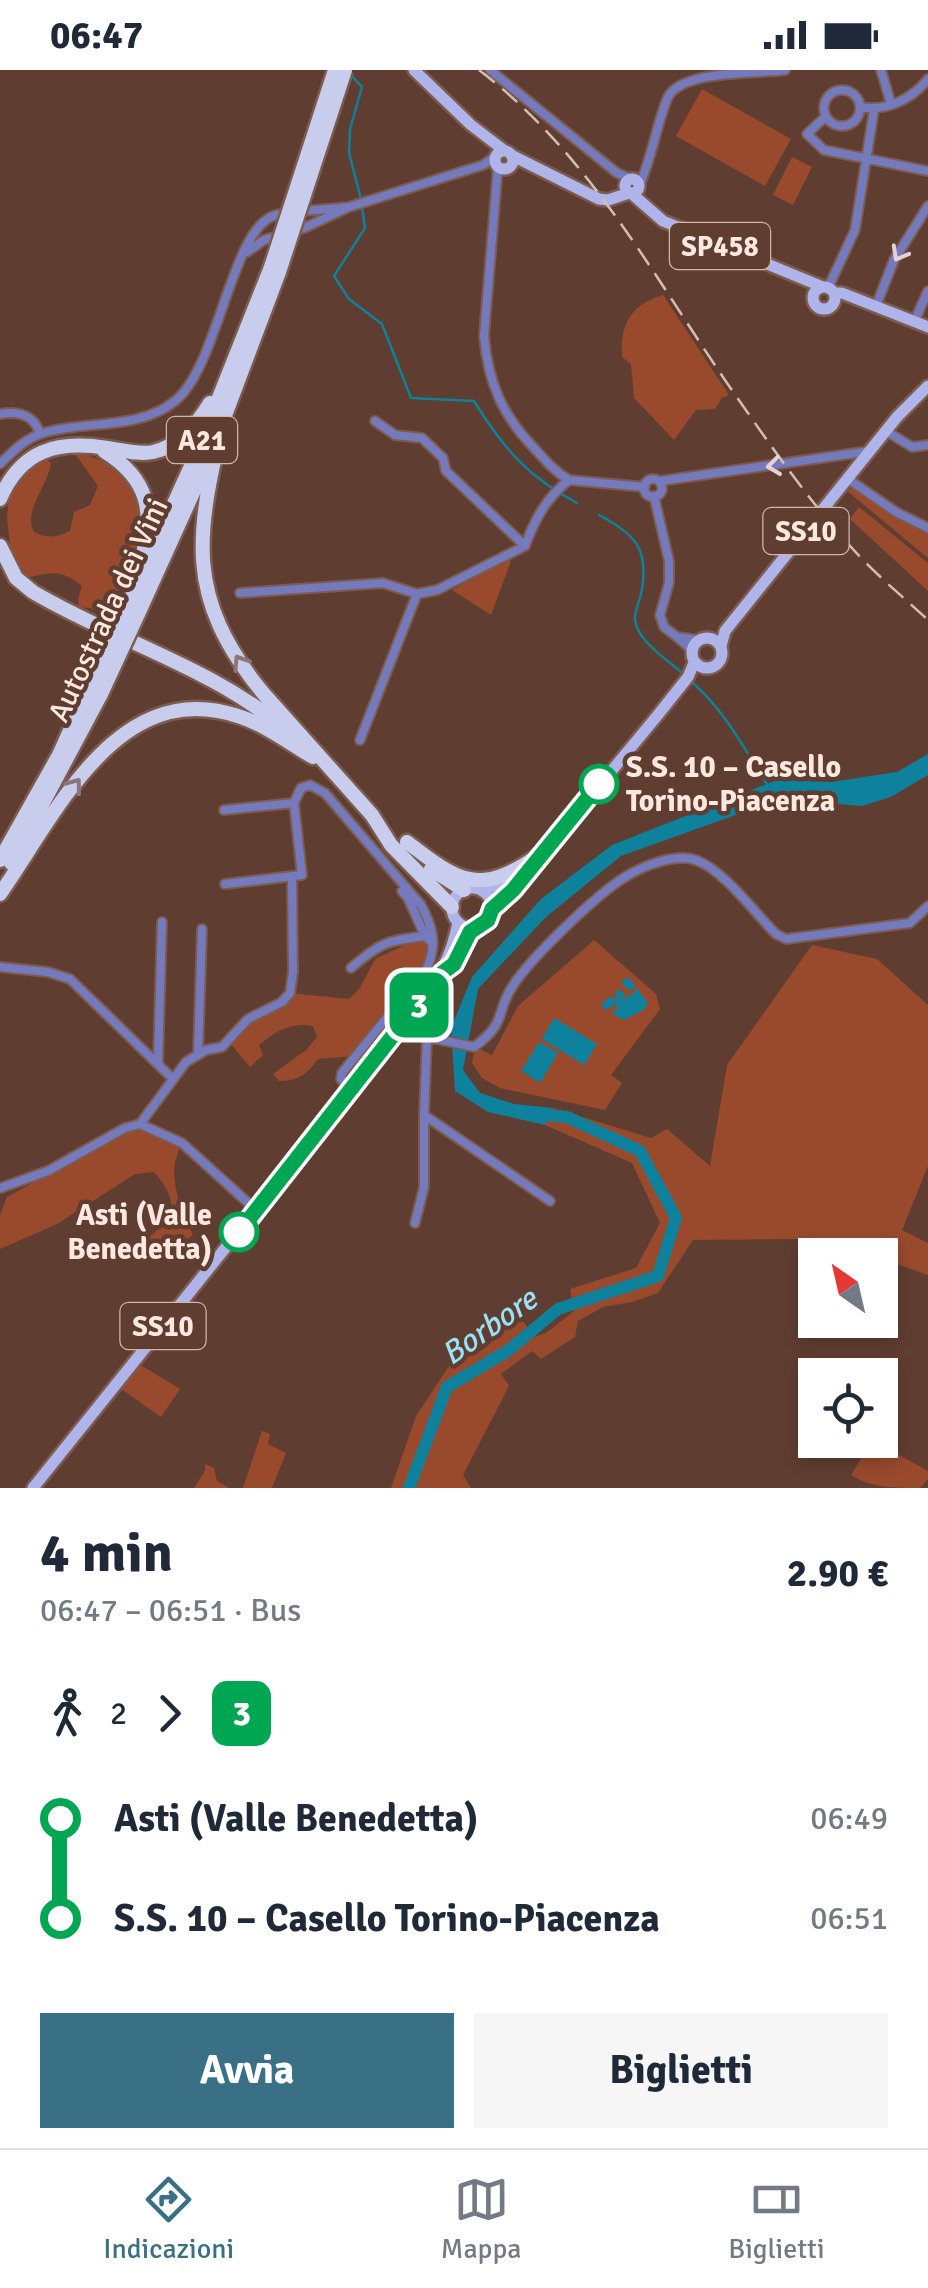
<!DOCTYPE html>
<html lang="it">
<meta charset="utf-8">
<style>
:root{--surface:#fff;--page:#f6f6f7;--text:#1f2937;--muted:#747a83;--line:#e0e1e3;--accent:#3a7086}
body{margin:0;font-family:Signika,sans-serif;background:var(--page);color:var(--text);height:100vh;display:flex;flex-direction:column;font-size:38px;white-space:nowrap}
*{box-sizing:border-box;margin:0}
p{font-size:32px;color:var(--muted)}
.icon{flex:none;width:55px;height:55px;fill:none;stroke:currentColor;stroke-width:2;stroke-linecap:round;stroke-linejoin:round}
.map{position:relative;height:1418px;overflow:hidden}
.panel{display:flex;flex-direction:column;background:var(--surface);flex:1}
.panel>*{flex:none}
.badge{padding:0 20px;border-radius:15px;font-size:35px;line-height:65px}
.needle{width:65px;rotate:326deg}
.buttons{position:absolute;left:798px;top:1168px;display:grid;gap:20px}
.buttons a{display:grid;place-items:center;width:100px;height:100px;border-radius:0px;background:var(--surface);box-shadow:0 5px 15px #0003;font-size:50px}
.map>.badge{position:absolute;translate:-50% -50%;box-shadow:0 0 0 5px #fff}
.legs{display:flex;align-items:center;gap:15px;height:110px;padding:0 40px;font-size:32px}
.legs p{margin-inline-start:auto}
.overview{display:flex;align-items:center;justify-content:space-between;height:170px;padding:0 40px}
h1{font-size:55px;font-weight:700;line-height:75px}
.primary-button{display:flex;gap:20px;margin-top:auto;padding:20px 40px}
.primary-button a{flex:1;height:115px;border-radius:0px;background:var(--accent);color:#fff;font-size:40px;font-weight:700;line-height:115px;text-align:center}
.primary-button a+a{background:var(--page);color:var(--text)}
ul{padding:0 40px;list-style:none}
li{display:flex;align-items:center;gap:35px;height:100px;font-size:38px}
li i{display:grid;place-items:center;width:15px;height:100%;margin:0 12px;background:currentColor}
li i::after{content:'';width:25px;height:25px;margin:-12px;border:8px solid;border-radius:50%;background:var(--surface)}
li p{margin-inline-start:auto}
li:first-child i{background:linear-gradient(#0000 50%,currentColor 0)}
li:last-child i{background:linear-gradient(currentColor 50%,#0000 0)}
.status{display:flex;justify-content:space-between;align-items:center;height:70px;padding:0 50px;background:var(--surface);direction:ltr}
.status svg{height:28px;fill:currentColor}
.tabs{display:flex;justify-content:space-around;align-items:center;height:140px;border-top:2px solid var(--line);background:var(--surface);font-size:28px;color:var(--muted)}
.tabs a{display:grid;justify-items:center;gap:5px}
.tabs .selected{color:var(--accent)}
.map>svg:first-child{display:block}
.green{fill:#994a2d}
.water{fill:#0e819c}
.lines{fill:none;stroke-linecap:round;stroke-linejoin:round}
.stream{stroke:#0e819c;stroke-width:2.5}
.river{stroke:#0e819c;stroke-width:12}
.minor-casing{stroke:#7c5c50;stroke-width:12}
.primary-casing{stroke:#7c5c50;stroke-width:16}
.motorway-casing{stroke:#7c5c50;stroke-width:19}
.minor{stroke:#757abd;stroke-width:8}
.primary{stroke:#afb5ea;stroke-width:11}
.motorway{stroke:#c9cded;stroke-width:14}
.rail{stroke:#d6bdb4;stroke-width:2.5;stroke-dasharray:20 10;stroke-linecap:butt}
.motorway-bridge-casing{stroke:#7c5c50;stroke-width:19;stroke-linecap:butt}
.motorway-bridge{stroke:#c9cded;stroke-width:14}
.oneway{stroke:#e3d2d9}
.oneway2{stroke:#8a777c}
.line-1-casing{stroke:#fff;stroke-width:22}
.line-1{stroke:#00a651;stroke-width:15}
.stop-1-dot{fill:#fff;stroke:#00a651;stroke-width:5}
.labels{text-anchor:middle;stroke-width:9;stroke-linejoin:round;paint-order:stroke}
.shield{fill:#603d31;stroke:#cfb5ac;stroke-width:2.5}
.shield-label{font-size:28px;font-weight:bold;fill:#fee8e0}
.street-label{font-size:30px;fill:#fee8e0;stroke:#603d31}
.stop-label{font-size:30px;font-weight:bold;fill:#fee8e0;stroke:#603d31;text-anchor:start}
.water-label{font-size:32px;font-style:italic;fill:#99e1f8;stroke:#603d31}
</style>
<div class="status"><b>06:47</b><svg viewBox="0 0 49 12"><path d="M0 12V9h3v3zM5 12V6h3v6zM10 12V3h3v9zM15 12V0h3v12zM26 1h20v11H26zM47 4h2v5h-2z"/></svg></div>
<div class="map">
<svg width="928" height="1418" viewBox="0 0 928 1418">
<rect width="100%" height="100%" fill="#603d31"/>
<path class="green" d="M702,19L791,69L765,116L676,66Z
M792,87L812,97L793,135L773,125Z
M663,225L729,325L722,328L715,339L696,340L674,370L634,328L631,294L622,287C620,253 631,235 663,225Z
M78,381L126,401L143,439L141,470L108,547L90,538L79,537L78,529L82,516C58,497 52,504 24,508L10,477L7,447L9,427L24,403L46,389L51,393C48,416 23,440 34,462C49,469 56,467 70,461L74,442L90,435L98,416L76,385Z
M852,418L928,464V488L847,421Z
M859,437L928,493V521L850,449Z
M507,489L511,491L491,545L452,520Z
M420,868L433,874L427,898L354,986L318,989C306,1005 300,1010 279,1011L273,1004L306,980L317,967L313,956C291,952 276,961 259,975L263,985L250,997L229,972L248,949L290,923L349,929L360,918L375,889Z
M594,870L656,924L660,939L611,1005L622,1013L605,1040L500,1018L482,1008L472,993L473,985L480,979L492,985L518,936Z
M812,875L877,889L928,935V1096L902,1160L928,1173V1205L880,1188V1185L802,1169L693,1170L658,1223L632,1232L603,1237L578,1251L575,1267L541,1289L532,1281L501,1304L509,1316L463,1405L471,1418H391L416,1346L449,1296L482,1280L500,1265V1247L514,1238L534,1267L546,1263L574,1241L570,1219L636,1198L660,1153L632,1093L545,1055L553,1038L651,1068L667,1059L710,1096L727,995Z
M141,1059L180,1078C165,1109 182,1136 193,1166L141,1186L137,1179C167,1151 187,1139 154,1102L135,1104L57,1154L0,1179V1145L7,1127L118,1066Z
M139,1294L180,1319L161,1347L120,1318Z
M262,1361L270,1364L268,1374L286,1383L272,1418H243Z
M872,1370L928,1401V1409L920,1418C894,1418 871,1418 851,1405Z
M205,1394L214,1398L217,1411L229,1418H194L205,1401Z"/>
<path class="water" d="M928,684V705L891,727L862,736L780,729L621,786L546,847L478,919L463,1000L480,1023L514,1034L553,1038L545,1055L488,1042L455,1021L451,958L472,907L541,829L612,775L777,710L831,712L897,702Z
M628,907L648,933L643,940L624,950L613,944V940H618L616,934L606,940L601,935L610,926L617,931L615,923L619,919L626,925L621,932L636,921L635,918L628,920L621,912Z
M554,948L597,974L584,995L542,969Z
M539,972L558,983L540,1013L521,1001Z"/>
<g class="lines">
<path class="stream" d="M351,5L362,17L350,59L349,83L361,129
M362,137L365,158L334,206L349,229L382,254L411,328L474,331C503,378 528,407 577,433
M599,445C633,463 649,477 642,519C641,528 634,541 635,550C638,572 667,589 682,603
M693,613C725,641 745,680 768,716"/>
<path class="river" d="M409,1418L447,1317L509,1280L558,1239L658,1206L676,1148L640,1081L567,1047L536,1044"/>
<g class="minor-casing">
<path id="minor" d="M490,0L617,103L632,109
M881,0L891,34
M824 38a18 18 0 1 1 36 0a18 18 0 1 1-36 0Z
M860,37C886,42 912,29 928,9
M826,46L807,64L824,80L928,101
M498,96L484,266C488,312 502,345 534,378C545,390 555,402 569,410
M639,116C652,88 656,56 668,27C682,0 755,4 785,0
M247,182L264,170L304,158L349,137L483,95L496,86
M828,218L855,160L874,40
M876,236L894,190L928,136
M914,252L928,221
M0,344C18,341 35,345 40,364
M375,351L395,365L422,368L443,388L446,401L525,476
M886,361L912,377L928,375
M0,394C13,381 26,368 43,363C85,350 138,361 175,331C218,297 231,162 273,146C289,140 330,140 349,137
M848,409L896,442L928,458
M644 418a9 9 0 1 1 18 0a9 9 0 1 1-18 0Z
M660,411L870,381
M654,426L669,491V513L660,545L664,557L677,567
M240,523L383,513L417,524L437,520L525,476C535,449 546,428 569,410L645,417
M692,580L677,567L698,570
M360,670L417,524
M224,740L294,733
M225,814L302,805L294,733L301,718L310,715L325,723L421,835C433,857 437,875 427,898L342,1003L341,1009L351,1021
M402,821L408,828L425,866
M0,897L48,902L70,909L172,1008
M351,898C381,872 386,871 425,866L433,874
M420,935L424,938L427,967L424,1045L550,1131
M427,967L474,977C509,951 494,943 514,914C533,886 596,825 625,807C643,796 677,782 698,791C724,801 755,843 776,864L786,869L910,853L928,836
M198,984L202,859
M158,992L162,852
M140,1054L186,992L206,980L222,977L248,949L282,932L290,923L293,902L292,806
M0,1118L48,1101L125,1058L140,1054L182,1073L256,1140
M415,1153L424,1117V1045"/>
</g>
<g class="primary-casing">
<path id="primary" d="M414,0L471,55L505,81
M495 90a9 9 0 1 1 18 0a9 9 0 1 1-18 0Z
M511,85L599,129L608,130L629,123
M625 116a7 7 0 1 1 14 0a7 7 0 1 1-14 0Z
M632,124L663,151L823,217
M813 228a11 11 0 1 1 22 0a11 11 0 1 1-22 0Z
M834,223H842L928,257
M692 583a15 15 0 1 1 30 0a15 15 0 1 1-30 0Z
M721,576L725,561L897,347L928,316
M452 838a20 20 0 1 1 40 0a20 20 0 1 1-40 0Z
M484,821L517,804
M493,839L513,820L657,646L688,607L694,593
M447,900L453,894L473,858
M33,1418L420,935C439,908 452,885 458,852"/>
</g>
<g class="motorway-casing">
<path id="motorway" d="M223,350C197,464 183,525 263,623L372,745L391,775L452,837
M221,356L279,202
M104,381C149,409 155,442 141,491
M0,429C21,380 57,370 107,378C121,380 140,385 153,382C180,376 197,354 210,333
M0,476L16,508L33,522C116,571 212,597 286,660
M126,539L197,383L271,197
M138,544L206,394
M407,772C460,813 480,826 539,785
M0,790L59,685L89,618
M11,793L101,624
M431,799L464,820
M0,824C56,744 118,606 238,646C264,654 289,673 313,687"/>
</g>
<use href="#minor" class="minor"/>
<use href="#primary" class="primary"/>
<use href="#motorway" class="motorway"/>
<path class="rail" d="M479,0C588,83 651,202 727,313C766,369 805,426 851,477C874,503 902,526 928,550"/>
<g class="motorway-bridge-casing">
<path id="motorway-bridge" d="M271,197L335,0
M279,202L345,0
M89,618L126,539
M101,624L138,544"/>
</g>
<use href="#motorway-bridge" class="motorway-bridge"/>
</g>
<defs><path id="oneway-chevron" d="M-2-3.5L2.5 0L-2 3.5" fill="none" stroke-width="1.6" stroke-linecap="round" stroke-linejoin="round" transform="scale(2.5)"/></defs>
<g class="oneway">
<use href="#oneway-chevron" transform="translate(899 184) rotate(119)"/>
<use href="#oneway-chevron" transform="translate(774 396) rotate(173)"/>
</g>
<g class="oneway2">
<use href="#oneway-chevron" transform="translate(240 592) rotate(-123)"/>
<use href="#oneway-chevron" transform="translate(75 715) rotate(-53)"/>
</g>
<g class="lines">
<g class="line-1-casing">
<path id="line-1" d="M239,1162L442,903L454,894L470,862L488,850L492,839L513,820L599,714"/>
</g>
<use href="#line-1" class="line-1"/>
</g>
<g class="stop-1-dot">
<circle cx="599" cy="714" r="18"/>
<circle cx="239" cy="1162" r="18"/>
</g>
<g class="labels">
<g class="shield">
<rect x="670" y="153" width="100" height="46" rx="8"/>
<rect x="167" y="347" width="70" height="46" rx="8"/>
<rect x="763.5" y="438" width="85" height="46" rx="8"/>
<rect x="120.5" y="1233" width="85" height="46" rx="8"/>
</g>
<g class="shield-label">
<text x="720" y="186">SP458</text>
<text x="202" y="380">A21</text>
<text x="806" y="471">SS10</text>
<text x="163" y="1266">SS10</text>
</g>
<g class="street-label">
<text transform="translate(108 540) rotate(-65)" y="10">Autostrada dei Vini</text>
</g>
<g class="stop-label">
<text x="626" y="707">S.S. 10 – Casello<tspan x="626" dy="34">Torino-Piacenza</tspan></text>
<text x="212" y="1155" text-anchor="end">Asti (Valle<tspan x="212" dy="34">Benedetta)</tspan></text>
</g>
<g class="water-label">
<text transform="translate(489 1256) rotate(-35)" y="11">Borbore</text>
</g>
</g>
</svg>
<div class="buttons">
<a><svg class="needle" viewBox="-14 -14 28 28"><path d="M0-13l5 13h-10z" fill="#e53935"/><path d="M0 13l5-13h-10z" fill="#747a83"/></svg></a>
<a><svg class="icon" aria-label="locate" viewBox="0 0 24 24"><circle cx="12" cy="12" r="6"/><path d="M12 2v4M12 18v4M2 12h4M18 12h4"/></svg></a>
</div>
<b class="badge" style="left:419px;top:935px;background:#00a651;color:#fff">3</b>
</div>
<section class="panel">
<div class="overview"><div><h1>4 min</h1><p>06:47 – 06:51 · Bus</p></div><b>2.90 €</b></div>
<div class="legs"><svg class="icon" aria-label="walk" viewBox="0 0 24 24"><circle cx="13" cy="4" r="2"/><path d="M13 8l-2 6 4 7M11 14l-3 7M7 12l3-4h3l4 4"/></svg>2<svg class="icon" aria-label="forward" viewBox="0 0 24 24"><path d="M9 5l7 7-7 7"/></svg><b class="badge" style="background:#00a651;color:#fff">3</b></div>
<ul>
<li><i style="color:#00a651"></i><b>Asti (Valle Benedetta)</b><p>06:49</p></li>
<li><i style="color:#00a651"></i><b>S.S. 10 – Casello Torino-Piacenza</b><p>06:51</p></li>
</ul>
<div class="primary-button"><a>Avvia</a><a>Biglietti</a></div>
</section>
<nav class="tabs">
<a class="selected"><svg class="icon" aria-label="directions" viewBox="0 0 24 24"><path d="M12 3l9 9-9 9-9-9zM9 14v-3h6M13 9l2 2-2 2"/></svg>Indicazioni</a>
<a><svg class="icon" aria-label="map" viewBox="0 0 24 24"><path d="M3 6l6-2 6 2 6-2v14l-6 2-6-2-6 2zM9 4v14M15 6v14"/></svg>Mappa</a>
<a><svg class="icon" aria-label="tickets" viewBox="0 0 24 24"><path d="M3 7h18v10H3zM15 7v10"/></svg>Biglietti</a>
</nav>
